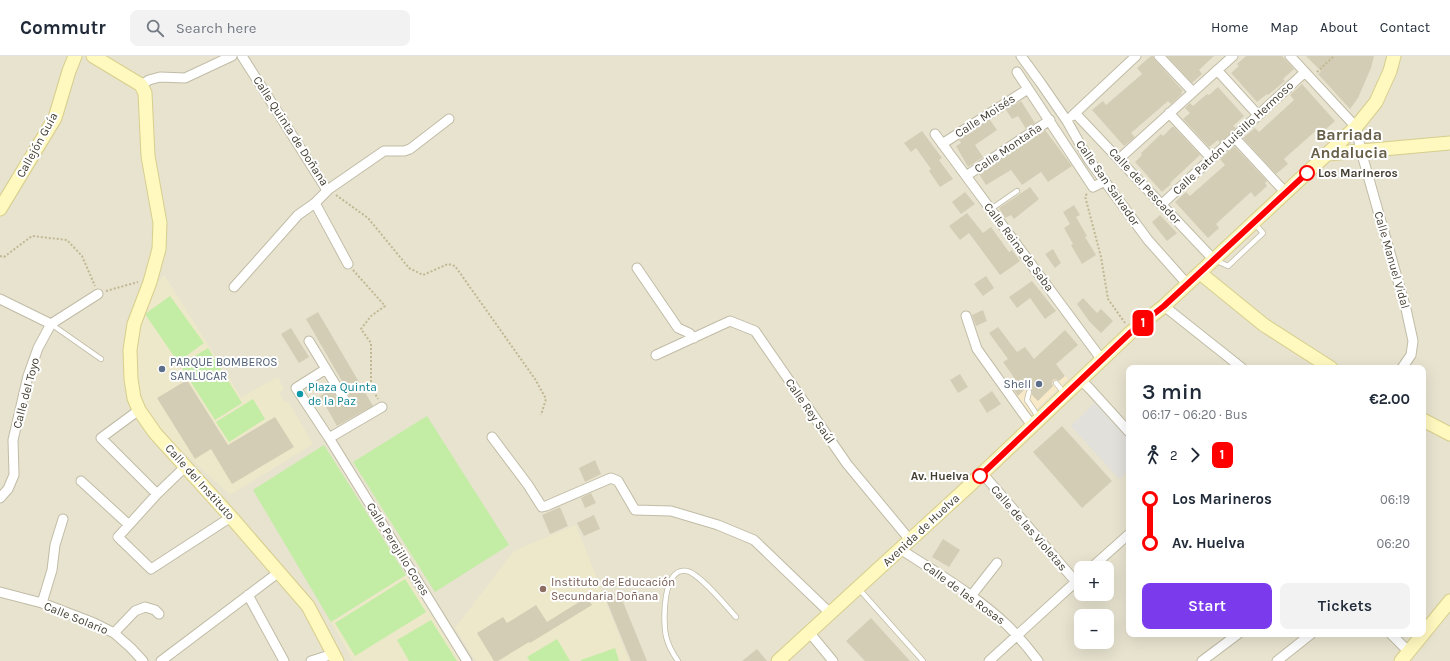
<!DOCTYPE html>
<meta charset="utf-8">
<style>
:root{--surface:#fff;--page:#f2f2f3;--text:#1f2937;--muted:#747a83;--line:#e0e1e3;--accent:#7c3aed}
body{margin:0;font-family:Karla,sans-serif;background:var(--page);color:var(--text);height:100vh;display:flex;flex-direction:column;font-size:15px;white-space:nowrap}
*{box-sizing:border-box;margin:0}
p{font-size:13px;color:var(--muted)}
.icon{flex:none;width:22px;height:22px;fill:none;stroke:currentColor;stroke-width:2;stroke-linecap:round;stroke-linejoin:round}
.map{position:relative;flex:1;overflow:hidden}
.details{position:absolute;left:1126px;top:309px;width:300px;height:272px;display:flex;flex-direction:column;background:var(--surface);border-radius:8px;box-shadow:0 4px 16px #0002}
.details>*{flex:none}
.badge{padding:0 8px;border-radius:6px;font-size:14px;line-height:26px}
.fabs{position:absolute;left:1074px;top:505px;display:grid;gap:8px}
.fabs a{display:grid;place-items:center;width:40px;height:40px;border-radius:8px;background:var(--surface);box-shadow:0 4px 16px #0002;font-size:20px}
.map>.badge{position:absolute;translate:-50% -50%;box-shadow:0 0 0 2px #fff}
.legs{display:flex;align-items:center;gap:6px;height:44px;padding:0 16px;font-size:13px}
.legs p{margin-inline-start:auto}
.summary{display:flex;align-items:center;justify-content:space-between;height:68px;padding:0 16px}
h1{font-size:22px;font-weight:600;line-height:30px}
.primary-button{display:flex;gap:8px;margin-top:auto;padding:8px 16px}
.primary-button a{flex:1;height:46px;border-radius:8px;background:var(--accent);color:#fff;font-size:16px;font-weight:600;line-height:46px;text-align:center}
.primary-button a+a{background:var(--page);color:var(--text)}
ul{padding:0 16px;list-style:none}
li{display:flex;align-items:center;gap:14px;height:44px;font-size:15px}
li i{display:grid;place-items:center;width:6px;height:100%;margin:0 5px;background:currentColor}
li i::after{content:'';width:10px;height:10px;margin:-5px;border:3px solid;border-radius:50%;background:var(--surface)}
li p{margin-inline-start:auto}
li:first-child i{background:linear-gradient(#0000 50%,currentColor 0)}
li:last-child i{background:linear-gradient(currentColor 50%,#0000 0)}
header{display:flex;align-items:center;gap:24px;box-sizing:border-box;height:56px;padding:0 20px;background:var(--surface);border-bottom:1px solid var(--line)}
header strong{font-size:19px}
nav{display:flex;gap:22px;margin-inline-start:auto;font-size:14px}
.search{width:280px;height:36px;background:var(--page);display:flex;align-items:center;gap:10px;box-sizing:border-box;padding:0 14px;border-radius:8px;color:var(--muted);font-size:15px}
.map>svg:first-child{display:block}
.residential{fill:#e7e3cf;fill-rule:evenodd}
.commercial{fill:#f8eac9}
.education{fill:#ede8c9}
.green{fill:#c3eca5}
.parking{fill:#e2e0db}
.building{fill:#d4cdb6}
.lines{fill:none;stroke-linecap:round;stroke-linejoin:round}
.lane-casing{stroke:#c1bca6;stroke-width:6}
.street-casing{stroke:#c1bca6;stroke-width:11}
.secondary-casing{stroke:#d7ce8c;stroke-width:15}
.path{stroke:#c2b793;stroke-width:2;stroke-dasharray:2 2;stroke-linecap:butt}
.lane{stroke:#fff;stroke-width:4.5}
.street{stroke:#fff;stroke-width:9}
.secondary{stroke:#fff8bf;stroke-width:13}
.line-1-casing{stroke:#fff;stroke-width:9}
.line-1{stroke:#f00;stroke-width:6}
.stop-1-dot{fill:#fff;stroke:#f00;stroke-width:2}
.service-dot{fill:#5c6f8a;stroke:#fff;stroke-width:1.5}
.culture-dot{fill:#0f9aa8;stroke:#fff;stroke-width:1.5}
.education-dot{fill:#8d6e63;stroke:#fff;stroke-width:1.5}
.labels{text-anchor:middle;stroke-width:4;stroke-linejoin:round;paint-order:stroke}
.street-label{font-size:12px;fill:#443f32;stroke:#fff}
.stop-label{font-size:12px;font-weight:bold;fill:#443f32;stroke:#fff;text-anchor:start}
.service-label{font-size:12px;fill:#4e5e75;stroke:#fff;text-anchor:start}
.culture-label{font-size:12px;fill:#0d838f;stroke:#fff;text-anchor:start}
.education-label{font-size:12px;fill:#785e54;stroke:#fff;text-anchor:start}
.district-label{font-size:16px;font-weight:bold;fill:#685f48;stroke:#fff}
</style>
<header>
<strong>Commutr</strong>
<div class="search"><svg class="icon" aria-label="search" viewBox="0 0 24 24"><circle cx="10" cy="10" r="6"/><path d="M15 15l6 6"/></svg>Search here</div>
<nav><a>Home</a><a>Map</a><a>About</a><a>Contact</a></nav>
</header>
<div class="map">
<svg width="1450" height="605" viewBox="0 0 1450 605">
<rect width="100%" height="100%" fill="#f3f0e1"/>
<path class="residential" d="M0,0H1450V605H0ZM1129,312H1423V578H1129ZM1081,512H1107V538H1081ZM1081,560H1107V586H1081Z"/>
<path class="commercial" d="M1048,299L1068,323L1028,362L1009,333Z"/>
<path class="education" d="M164,219L241,341L278,321L284,333L279,337L285,347L288,345L313,388L230,439L200,411L163,378L139,343L135,288L141,258L156,229Z
M576,469L629,605H476L455,572L514,495Z
M406,519L460,605H353L331,566Z"/>
<path class="green" d="M170,240L204,287L178,306L145,258Z
M208,292L242,347L215,364L180,309Z
M253,343L265,363L229,386L216,366Z
M427,360L509,489L435,536L353,406Z
M324,389L406,519L331,566L253,434Z
M405,523L426,556L355,600L335,567Z
M431,564L457,605H409L397,584Z
M557,583L570,605H530L527,601Z
M615,592L619,605H581V604Z"/>
<path class="parking" d="M1095,347L1129,384V414L1119,423L1071,370Z"/>
<path class="building" d="M1151,0H1153L1155,4L1183,35L1181,37L1182,38L1171,48L1168,45L1131,77L1135,81L1124,90L1092,54L1103,45L1106,49L1142,18L1137,12Z
M1167,0H1214L1199,14L1202,18L1192,27Z
M1246,0H1282L1294,13L1283,23L1285,25L1268,39L1267,38L1257,46L1231,17L1239,10L1237,8Z
M1306,0H1374L1371,12L1358,42L1350,53L1318,18L1321,15Z
M1302,28L1335,65L1324,75L1320,71L1284,103L1288,108L1276,118L1243,82L1255,72L1259,76L1294,44L1290,39Z
M1218,31L1244,60L1233,70L1236,72L1220,87L1218,84L1209,91L1183,63L1190,57L1185,52L1190,47L1193,50L1207,38L1209,39Z
M1021,45L1035,67L1026,73L1018,60L1012,63L1006,54Z
M990,64L997,74L975,89L983,101L968,111L956,90L961,87L959,84Z
M1172,71H1174L1200,99L1170,127L1171,128L1162,136L1135,106L1142,99L1141,97L1161,78L1163,80Z
M1045,74L1072,110L1048,126L1041,116L1022,129L1011,114L986,129L979,118Z
M922,75L942,102L939,104L953,123L940,131L929,115L931,113L916,92L911,96L904,87Z
M1234,90L1267,125L1265,127L1267,130L1255,141L1251,136L1216,168L1219,172L1208,182L1175,146L1186,136L1190,140L1225,109L1220,103Z
M1030,131L1039,143L1014,163L1011,159L1005,162L999,152Z
M965,136L975,148L961,158L952,146Z
M1074,149L1080,159L1076,161L1087,180L1085,181L1096,199L1082,208L1071,189L1073,188L1064,172L1070,168L1063,156Z
M967,157L983,177L991,171L1009,196L1012,194L1020,205L1000,219L969,177L960,184L949,170Z
M1160,159L1177,177L1167,185L1152,166Z
M1053,193L1061,207L1055,212L1045,198Z
M986,220L994,232L983,240L974,228Z
M1032,225L1056,255L1045,263L1030,242L1017,252L1009,241Z
M1083,242L1097,257L1101,253L1113,265L1101,277L1089,265L1077,248Z
M983,254L987,265L976,270L972,259Z
M318,256L373,350L337,370L320,340L331,333L343,351H349L352,345L342,327H343L306,263Z
M998,271L1017,296L1025,291L1034,303L1065,274L1078,289L1056,308L1065,320L1059,325L1056,323L1053,324L1052,327L1053,330L1038,345L1032,339V335L1030,333L1026,332L1018,340L1012,331L1017,326L1003,306L1008,303L989,277Z
M291,272L309,301L299,307L281,278Z
M960,318L968,331L958,337L950,324Z
M187,324L228,389L275,361L294,391L232,428L211,393L195,403L157,342Z
M992,335L1001,348L987,357L979,344Z
M1062,370L1112,425L1082,452L1033,396Z
M595,404L601,418L585,426L579,412Z
M591,437L596,447L585,452L581,442Z
M560,451L568,470L550,478L542,459Z
M594,459L600,473L584,480L577,467Z
M943,483L960,494L949,511L932,501Z
M619,536L647,605H631L605,541Z
M587,541L592,549L530,587L529,586L498,605H494L477,577L503,561L507,567L536,549L547,566Z
M871,562L910,605H865L846,585Z
M757,593L767,605H742Z"/>
<g class="lines">
<g class="lane-casing">
<path id="lane" d="M991,153L1017,135
M1215,204L1228,210L1263,177L1255,168
M51,268L101,303
M1056,327L1064,337
M1029,336L1027,344L1039,362
M859,533L923,605
M678,605C673,598 668,589 666,580C663,566 662,510 687,515C700,518 726,550 736,561"/>
</g>
<g class="street-casing">
<path id="street" d="M242,0L325,131L329,133
M1021,0L1040,26L1067,65L1089,104L1148,184L1188,229
M1159,0L1193,36
M1290,0L1356,71L1361,95L1406,253L1413,285L1411,299L1402,312
M1217,14L1258,59
M1017,16L1093,131L1105,125
M141,29L149,24L160,21L185,22L232,0
M1075,57L1214,204
M1169,57L1211,102
M1072,60L1136,0
M935,78L1102,304
M1234,81L1286,137
M942,88L1028,33
M1119,103L1233,0
M966,120L1050,64
M315,147L348,208
M1162,148L1305,16
M637,212L678,272L689,277L694,282
M234,231L298,159L315,147L329,133L384,95H404L410,93L449,63
M0,243L51,268
M1164,250L1242,312
M966,260L977,293L1025,360L1032,369
M309,285L346,346
M656,299L730,265L755,275L847,408L910,484
M326,313L296,332L329,382L467,605
M1081,324L1090,333L1129,376
M139,354L101,382L157,438
M492,381L528,429L542,451L546,450L611,422L618,425L635,454L671,455L718,469L754,484L830,557
M329,382L382,351
M186,410L157,438L118,481L151,513L231,461
M982,417L1076,526
M81,425L129,469
M0,442L8,433L14,419L13,384L28,320L38,292L51,268L98,238
M900,493C937,517 977,540 1008,570C1019,581 1029,593 1038,605
M1091,512L1129,478
M0,536L42,547L94,567L114,577L131,592L143,605
M248,539L284,605
M971,540L997,507
M42,547L52,514L55,489L63,463
M809,576L833,605
M114,577L135,555L145,551L155,554L159,558
M1391,578L1409,596
M161,605L279,516
M311,605L333,598
M989,605L1081,521
M1202,605L1238,578
M1277,605L1311,578"/>
</g>
<g class="secondary-casing">
<path id="secondary" d="M93,0L141,29L145,37L148,100L160,167L159,193L150,226L134,268L130,294L131,323L134,342L139,354L155,377L231,461L308,550L337,605
M1328,98L1450,87
M0,153L55,62L69,15L75,0
M1200,217L1264,269L1331,312
M1423,364L1450,378
M778,605L970,429L1131,276L1164,250L1356,71L1376,46L1390,15L1394,0
M1401,605L1450,545"/>
</g>
<path class="path" d="M1317,16L1334,0
M1087,138L1085,140L1101,201L1108,243L1125,267
M336,139L368,162L409,212L423,219L448,208L455,210L535,323L546,343L541,359
M0,200L4,201L32,180L67,184L82,200L95,230
M353,214L385,250L371,260L361,273L371,287V331L378,343
M106,235L138,226"/>
<use href="#lane" class="lane"/>
<use href="#street" class="street"/>
<use href="#secondary" class="secondary"/>
</g>
<g class="lines">
<g class="line-1-casing">
<path id="line-1" d="M980,420L1131,276L1164,250L1307,117"/>
</g>
<use href="#line-1" class="line-1"/>
</g>
<g class="stop-1-dot">
<circle cx="1307" cy="117" r="7"/>
<circle cx="980" cy="420" r="7"/>
</g>
<g class="service-dot">
<circle cx="162" cy="313" r="4"/>
<circle cx="1039" cy="328" r="4"/>
</g>
<circle class="culture-dot" cx="300" cy="338" r="4"/>
<circle class="education-dot" cx="543" cy="533" r="4"/>
<g class="labels">
<g class="street-label">
<text transform="translate(985 60) rotate(-33)" y="4">Calle Moisés</text>
<text transform="translate(291 75) rotate(57)" y="4">Calle Quinta de Doñana</text>
<text transform="translate(1233 82) rotate(-43)" y="4">Calle Patrón Luisillo Hermoso</text>
<text transform="translate(37 89) rotate(-61)" y="4">Callejón Guía</text>
<text transform="translate(1008 92) rotate(-34)" y="4">Calle Montaña</text>
<text transform="translate(1108 127) rotate(55)" y="4">Calle San Salvador</text>
<text transform="translate(1145 130) rotate(47)" y="4">Calle del Pescador</text>
<text transform="translate(1019 191) rotate(53)" y="4">Calle Reina de Saba</text>
<text transform="translate(1392 204) rotate(74)" y="4">Calle Manuel Vidal</text>
<text transform="translate(26 337) rotate(-75)" y="4">Calle del Toyo</text>
<text transform="translate(810 355) rotate(55)" y="4">Calle Rey Saúl</text>
<text transform="translate(200 426) rotate(48)" y="4">Calle del Instituto</text>
<text transform="translate(1029 472) rotate(49)" y="4">Calle de las Violetas</text>
<text transform="translate(921 474) rotate(-43)" y="4">Avenida de Huelva</text>
<text transform="translate(398 493) rotate(58)" y="4">Calle Perejillo Cores</text>
<text transform="translate(964 537) rotate(36)" y="4">Calle de las Rosas</text>
<text transform="translate(76 562) rotate(22)" y="4">Calle Solario</text>
</g>
<g class="stop-label">
<text x="1318" y="121">Los Marineros</text>
<text x="969" y="424" text-anchor="end">Av. Huelva</text>
</g>
<g class="service-label">
<text x="170" y="310">PARQUE BOMBEROS<tspan x="170" dy="14">SANLUCAR</tspan></text>
<text x="1031" y="332" text-anchor="end">Shell</text>
</g>
<g class="culture-label">
<text x="308" y="335">Plaza Quinta<tspan x="308" dy="14">de la Paz</tspan></text>
</g>
<g class="education-label">
<text x="551" y="530">Instituto de Educación<tspan x="551" dy="14">Secundaria Doñana</tspan></text>
</g>
<g class="district-label">
<text x="1349" y="84">Barriada<tspan x="1349" dy="18">Andalucia</tspan></text>
</g>
</g>
</svg>
<div class="fabs">
<a>+</a>
<a>−</a>
</div>
<b class="badge" style="left:1143px;top:267px;background:#f00;color:#fff">1</b>
<section class="details">
<div class="summary"><div><h1>3 min</h1><p>06:17 – 06:20 · Bus</p></div><b>€2.00</b></div>
<div class="legs"><svg class="icon" aria-label="walk" viewBox="0 0 24 24"><circle cx="13" cy="4" r="2"/><path d="M13 8l-2 6 4 7M11 14l-3 7M7 12l3-4h3l4 4"/></svg>2<svg class="icon" aria-label="forward" viewBox="0 0 24 24"><path d="M9 5l7 7-7 7"/></svg><b class="badge" style="background:#f00;color:#fff">1</b></div>
<ul>
<li><i style="color:#f00"></i><b>Los Marineros</b><p>06:19</p></li>
<li><i style="color:#f00"></i><b>Av. Huelva</b><p>06:20</p></li>
</ul>
<div class="primary-button"><a>Start</a><a>Tickets</a></div>
</section>
</div>
